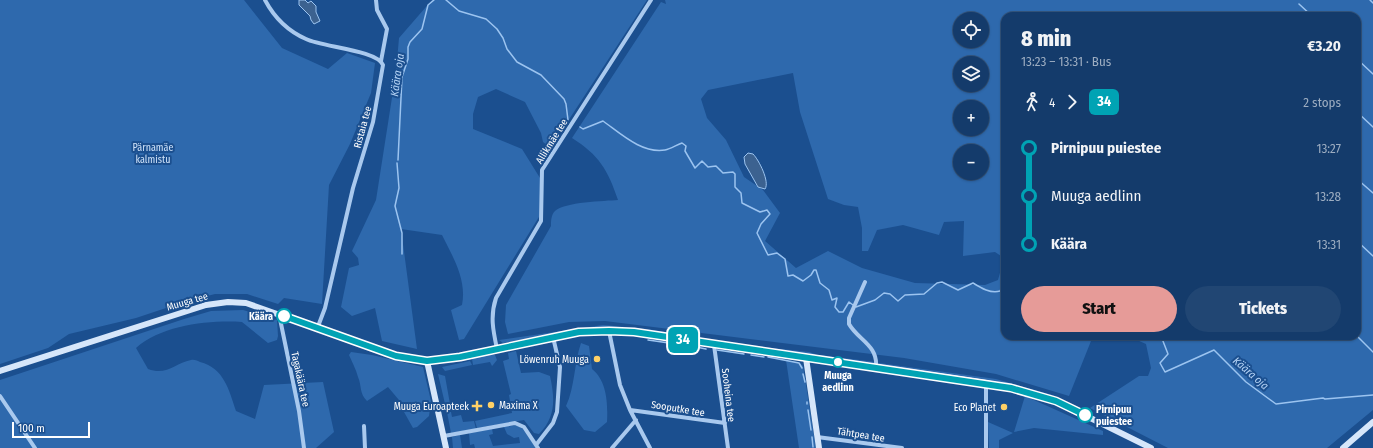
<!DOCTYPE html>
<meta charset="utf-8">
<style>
:root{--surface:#143b6b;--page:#214673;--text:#f1f3f6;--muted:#9dadc1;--line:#33557e;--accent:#e69b98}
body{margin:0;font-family:"Fira Sans Condensed",sans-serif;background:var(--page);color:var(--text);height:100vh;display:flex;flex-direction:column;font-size:15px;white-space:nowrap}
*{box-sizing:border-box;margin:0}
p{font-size:13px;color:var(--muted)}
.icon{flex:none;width:22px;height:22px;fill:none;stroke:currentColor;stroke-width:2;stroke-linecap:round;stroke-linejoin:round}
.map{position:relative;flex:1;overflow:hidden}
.drawer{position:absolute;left:1001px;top:12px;width:360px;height:328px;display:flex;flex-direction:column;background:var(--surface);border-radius:12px;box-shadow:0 1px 3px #0004,0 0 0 1px var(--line)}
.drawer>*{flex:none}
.badge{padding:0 8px;border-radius:6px;font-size:14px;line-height:26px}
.buttons{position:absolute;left:953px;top:12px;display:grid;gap:8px}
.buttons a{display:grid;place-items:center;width:36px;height:36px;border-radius:50%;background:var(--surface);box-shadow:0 1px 3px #0004,0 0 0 1px var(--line);font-size:20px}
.scale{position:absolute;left:12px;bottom:10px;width:78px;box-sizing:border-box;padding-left:4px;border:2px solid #fff;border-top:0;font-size:11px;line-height:14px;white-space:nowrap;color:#fff;-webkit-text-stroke:3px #1b4f8f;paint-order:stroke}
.map>.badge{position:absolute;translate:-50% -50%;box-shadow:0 0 0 2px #fff}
.legs{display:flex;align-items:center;gap:6px;height:44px;padding:0 20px;font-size:13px}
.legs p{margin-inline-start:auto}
.summary{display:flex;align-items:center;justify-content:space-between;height:68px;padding:0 20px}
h1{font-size:22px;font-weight:800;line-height:30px}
.button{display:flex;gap:8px;margin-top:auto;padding:8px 20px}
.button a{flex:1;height:46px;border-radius:24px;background:var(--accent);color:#111;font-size:16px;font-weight:800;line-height:46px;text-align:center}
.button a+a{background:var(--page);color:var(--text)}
ul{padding:0 20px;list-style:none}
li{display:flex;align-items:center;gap:14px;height:48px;font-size:15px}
li i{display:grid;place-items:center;width:6px;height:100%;margin:0 5px;background:currentColor}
li i::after{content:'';width:10px;height:10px;margin:-5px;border:3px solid;border-radius:50%;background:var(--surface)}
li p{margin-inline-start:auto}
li:first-child i{background:linear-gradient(#0000 50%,currentColor 0)}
li:last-child i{background:linear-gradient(currentColor 50%,#0000 0)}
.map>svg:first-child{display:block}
.green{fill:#2e69ad;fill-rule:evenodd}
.water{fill:#3c6290;stroke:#9cc4f0}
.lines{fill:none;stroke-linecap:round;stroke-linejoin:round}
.stream{stroke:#9cc4f0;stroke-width:1.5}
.street{stroke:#a9c9ee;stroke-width:4}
.secondary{stroke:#d6e6fa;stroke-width:6}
.line-1-casing{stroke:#fff;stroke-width:9}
.line-1{stroke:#00a3b4;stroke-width:6}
.stop-1-dot{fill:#fff;stroke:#00a3b4;stroke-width:2}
.poi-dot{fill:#ffd166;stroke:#1b4f8f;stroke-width:1.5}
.labels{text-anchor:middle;stroke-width:4;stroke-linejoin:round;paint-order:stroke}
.street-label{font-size:10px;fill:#fff;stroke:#1b4f8f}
.park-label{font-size:10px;fill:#cfe3fa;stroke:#1b4f8f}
.stop-label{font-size:10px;font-weight:bold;fill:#fff;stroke:#1b4f8f;text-anchor:end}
.poi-label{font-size:10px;fill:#fff;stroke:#1b4f8f;text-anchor:end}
.water-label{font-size:11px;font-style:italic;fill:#b5d3f5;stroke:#1b4f8f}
</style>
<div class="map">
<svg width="1373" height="448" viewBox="0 0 1373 448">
<rect width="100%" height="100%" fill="#1b4f8f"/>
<path class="green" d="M0,0H244L282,48L328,69L347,53L375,63L371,93L350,144L329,185L322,304L284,298L278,304L247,294H215L181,303L136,318L69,334L48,348L0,364Z
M432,0H647L553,144L547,145L543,142L541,133L525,102L496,89L478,97L473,114V129L522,149L540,178L542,212L464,339L459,340L451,310L462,305C467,280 453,257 442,235L401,229L417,349L382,341L375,308L352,316L341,307L349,268L359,265L358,258L352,251L376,200L396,72L399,38Z
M665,0H1373V410L1327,448H1168L1090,408L1139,376H1148L1151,368L1146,344L1128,336H1357V16H1005V336H1093L1069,396L996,374L904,358L605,321L569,322L508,334L505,322L506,305L551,226C551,221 551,215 555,211C564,202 605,201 618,200C608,170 599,155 572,138L661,2L666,4ZM960,19H982V41H960ZM960,63H982V85H960ZM793,73L800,112L828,199L844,205L858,207L862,228V251H868L877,230L903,225L939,235L944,222L964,221L963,256L995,252L1004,258L998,280L985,285L915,283L862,268L828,251L796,268L765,241L780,213L763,190L744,177L726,140L707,118L701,99L708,90ZM960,107H982V129H960ZM960,151H982V173H960Z
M243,310L277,320L278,336L277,340L268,343L242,322C209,320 162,325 136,348L148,369C167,376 175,363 191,360C194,359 198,361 200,362C224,368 229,390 236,411L255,419L264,385L323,382L334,432L316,448H0V380L184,319L211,311Z
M603,325L647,329L721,341V343L611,328L563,332L503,343L499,340Z
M581,343L589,346L592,369C607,381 608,403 607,422L595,432L584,430L566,406C575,387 574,363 581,343Z
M762,347L809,352L815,354L816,356Z
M516,351L521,373L539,372L550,376C555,399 556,417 539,434L534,433L524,420L477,428L475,421L512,413L509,395L511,394L503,361L509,359L508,353Z
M351,352L372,355L423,367L431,401L429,416L417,427L413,428L404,412V406L388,387L367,401C359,393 362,386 358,377C356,369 352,362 349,355Z
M490,354L495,355L497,360L493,365L492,366L490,362L473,365L472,359L440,365Z
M820,355L875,362L873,364L819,356Z
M786,360L800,363L803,366L816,448H799Z
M470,361L472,365L445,371L442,367Z
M879,363L996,379L1056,396L880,365Z
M438,374L445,376L450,404H455L453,407L446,408Z
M1025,396L1103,431V435L1034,428L1014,432Z
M447,412H451L452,417L461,415L463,422L474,421L476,429L451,433Z
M988,422L1013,433L999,440V448H989Z
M517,425L523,429L536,448H475L474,444L470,445L469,433L492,429L493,434L489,435L493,446L520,443L519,437L514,438L507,434L504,427Z
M460,435L462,448H453L452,437Z"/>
<path class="water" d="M299,0H305L308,3L311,1L316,6V12L320,21L314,24L311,20L310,16L299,5Z
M748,153L753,154C759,160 770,182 765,189L758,187L745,164L744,157Z"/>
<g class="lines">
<path class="stream" d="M446,0L459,11L486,19L497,29L503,38L507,49L517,62L541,75L564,99L566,104L568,120
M1370,0L1373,3
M1299,4L1312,16
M1357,59L1373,74
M1357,112L1373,127
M580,127L583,129L603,121C620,133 642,154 665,150C671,149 676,145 682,143L686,146L685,151L695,168L702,161L708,167L716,166L723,173L733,172L735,174V187L741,193L742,203L760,212L767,210L770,214L761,224L757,233L768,255L777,253L785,259L788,276L793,275L803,281L811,275L814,270H816L820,283L829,290L832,300L837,298L835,307L839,312H843L849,302L853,305
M398,160L402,77L408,59V47L410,42L422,29L428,5L434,0
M397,163L399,188L395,206L402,233V254
M1357,179L1373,193
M1357,241L1373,256
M856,307L875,300L884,293L890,294L898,301L905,295L924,294L937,283L942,282L958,290L973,283C981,288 991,294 1000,291L1005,283
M1161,336L1168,354L1160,363L1165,372L1214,350L1246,382L1276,404L1323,398L1325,399L1373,395
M1357,336L1373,352
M648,340L676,344
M680,345L687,346
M696,347L706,349
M717,350L744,354
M751,355L764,357
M768,357L799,363L802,368
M803,374L805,382
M807,402V404
M808,410L811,430
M812,437L813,447"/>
<path class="street" d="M265,0C274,17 288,31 306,39C322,47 377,50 383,65L373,122L353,188L325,308L317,329
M376,0L377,10L387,29L381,61
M865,282L849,318V324C858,340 878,345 876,367
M279,314L299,411L304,448
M609,331L620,385L630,410L650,448
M714,345L728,448
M497,349C493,330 490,316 496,298L541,221L542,170L651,0
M986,383V448
M0,396L35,448
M630,410L725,423
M364,426L365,448
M444,436L515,423L524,427L538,448
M817,437L902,448
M536,445L553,423L557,412L560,367L553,337
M612,448L636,420"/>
<path class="secondary" d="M806,358L819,448
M427,361L446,448
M0,371L206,305L228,302L246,303L396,356L427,361L460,357L579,332L609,331L634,332L986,383L1011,388L1056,401L1151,448
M1343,448L1373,422"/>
</g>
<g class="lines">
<g class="line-1-casing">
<path id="line-1" d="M284,316L396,356L427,361L460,357L579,332L609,331L634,332L1011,388L1056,401L1085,415"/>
</g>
<use href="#line-1" class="line-1"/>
</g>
<g class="stop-1-dot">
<circle cx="284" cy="316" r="7"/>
<circle cx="838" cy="362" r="5"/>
<circle cx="1085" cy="415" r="7"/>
</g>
<g class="poi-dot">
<circle cx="597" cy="359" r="4"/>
<circle cx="491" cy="405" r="4"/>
<path d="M475 400h4v4h4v4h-4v4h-4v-4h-4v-4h4z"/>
<circle cx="1004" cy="407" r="4"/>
</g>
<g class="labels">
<g class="street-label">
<text transform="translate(362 127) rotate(-75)" y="4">Ristaia tee</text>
<text transform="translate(551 141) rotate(-58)" y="4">Allikmäe tee</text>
<text transform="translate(187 301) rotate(-16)" y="4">Muuga tee</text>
<text transform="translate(301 379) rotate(78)" y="4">Tagakäära tee</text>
<text transform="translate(729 395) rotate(83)" y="4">Sooheina tee</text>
<text transform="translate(678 408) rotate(9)" y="4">Sooputke tee</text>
<text transform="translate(861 434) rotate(9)" y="4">Tähtpea tee</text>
</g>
<g class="park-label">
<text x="153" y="151">Pärnamäe<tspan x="153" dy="12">kalmistu</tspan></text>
</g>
<g class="stop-label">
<text x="273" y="320">Käära</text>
<text x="838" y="379" text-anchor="middle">Muuga<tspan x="838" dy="12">aedlinn</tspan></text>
<text x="1096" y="413" text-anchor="start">Pirnipuu<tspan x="1096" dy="12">puiestee</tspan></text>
</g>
<g class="poi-label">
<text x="589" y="363">Löwenruh Muuga</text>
<text x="499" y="409" text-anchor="start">Maxima X</text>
<text x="469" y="410">Muuga Euroapteek</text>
<text x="996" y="411">Eco Planet</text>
</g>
<g class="water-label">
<text transform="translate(397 75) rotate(-82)" y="4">Käära oja</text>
<text transform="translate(1251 373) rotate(41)" y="4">Käära oja</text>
</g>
</g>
</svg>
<div class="buttons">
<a><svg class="icon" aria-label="locate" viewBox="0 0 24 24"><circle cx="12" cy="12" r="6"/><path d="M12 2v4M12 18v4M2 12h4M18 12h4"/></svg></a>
<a><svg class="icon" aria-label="layers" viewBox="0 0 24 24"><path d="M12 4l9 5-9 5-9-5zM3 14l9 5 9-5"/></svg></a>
<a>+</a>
<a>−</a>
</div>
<div class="scale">100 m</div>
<b class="badge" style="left:683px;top:340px;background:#00a3b4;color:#fff">34</b>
<section class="drawer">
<div class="summary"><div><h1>8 min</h1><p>13:23 – 13:31 · Bus</p></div><b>€3.20</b></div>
<div class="legs"><svg class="icon" aria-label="walk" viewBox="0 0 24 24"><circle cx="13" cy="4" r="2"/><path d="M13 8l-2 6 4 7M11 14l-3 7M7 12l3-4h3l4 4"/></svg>4<svg class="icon" aria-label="forward" viewBox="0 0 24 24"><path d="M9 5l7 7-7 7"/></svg><b class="badge" style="background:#00a3b4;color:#fff">34</b><p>2 stops</p></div>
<ul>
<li><i style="color:#00a3b4"></i><b>Pirnipuu puiestee</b><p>13:27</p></li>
<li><i style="color:#00a3b4"></i><span>Muuga aedlinn</span><p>13:28</p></li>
<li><i style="color:#00a3b4"></i><b>Käära</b><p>13:31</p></li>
</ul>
<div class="button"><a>Start</a><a>Tickets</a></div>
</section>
</div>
